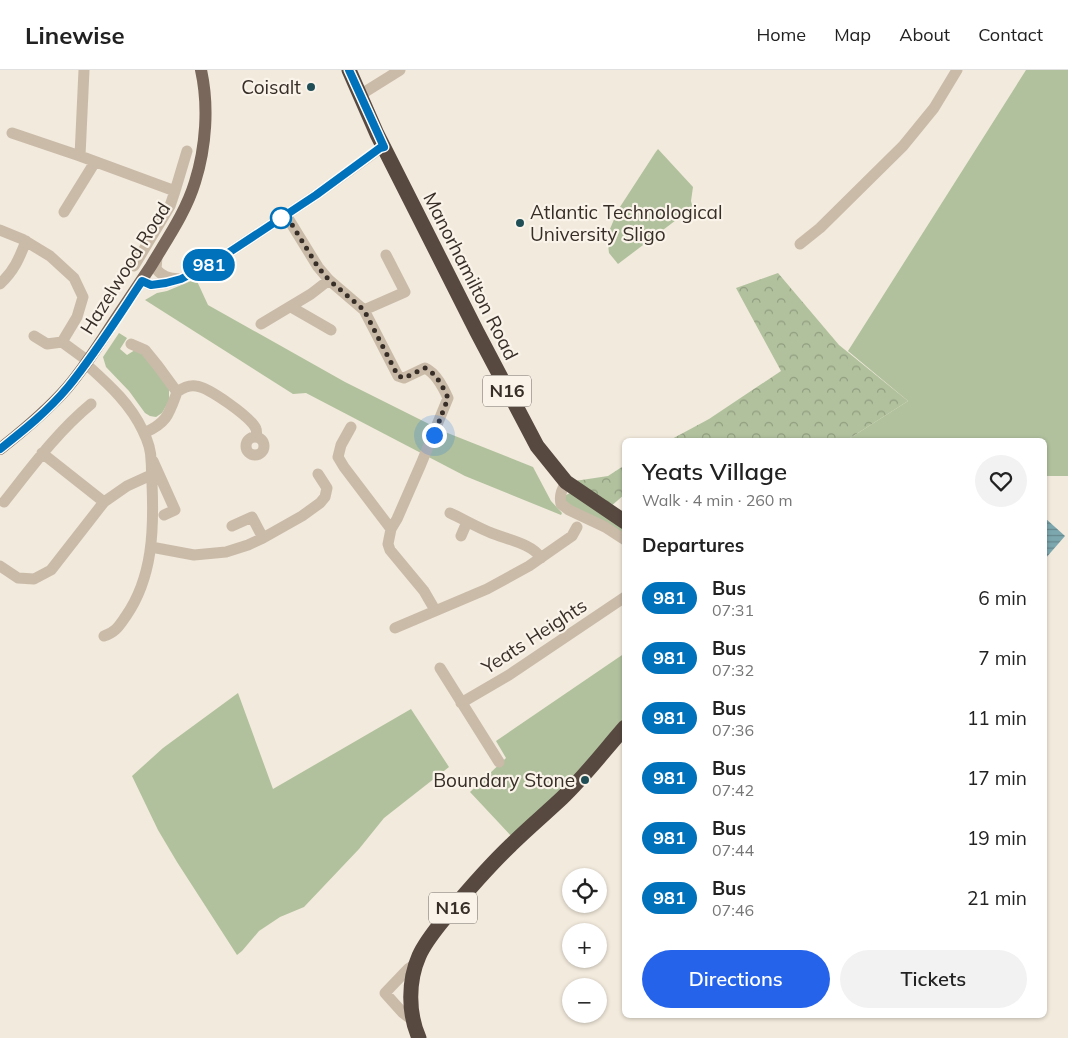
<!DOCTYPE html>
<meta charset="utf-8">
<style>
:root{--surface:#fff;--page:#f2f2f2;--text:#222;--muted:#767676;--line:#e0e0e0;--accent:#2563eb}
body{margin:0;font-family:Mulish,sans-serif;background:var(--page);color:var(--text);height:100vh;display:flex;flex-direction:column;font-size:19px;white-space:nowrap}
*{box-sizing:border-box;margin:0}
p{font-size:16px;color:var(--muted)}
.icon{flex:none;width:28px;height:28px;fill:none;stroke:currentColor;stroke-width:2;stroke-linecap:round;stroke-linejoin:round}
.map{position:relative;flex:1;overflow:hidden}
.sheet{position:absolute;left:622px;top:368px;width:425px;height:580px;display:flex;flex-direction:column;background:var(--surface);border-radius:8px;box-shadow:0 1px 4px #0004}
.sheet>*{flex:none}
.badge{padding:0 10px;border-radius:16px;font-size:18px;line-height:32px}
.tools{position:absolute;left:562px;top:798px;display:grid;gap:10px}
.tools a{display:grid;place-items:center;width:45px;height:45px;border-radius:50%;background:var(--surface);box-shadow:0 1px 4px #0004;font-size:25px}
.you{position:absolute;width:25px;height:25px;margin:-12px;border:4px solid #fff;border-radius:50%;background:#1a73e8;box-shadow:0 0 0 8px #1a73e833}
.map>.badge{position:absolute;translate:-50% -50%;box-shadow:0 0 0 2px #fff}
h2{padding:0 20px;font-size:19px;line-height:45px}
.round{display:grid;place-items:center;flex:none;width:52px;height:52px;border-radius:26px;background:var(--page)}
.head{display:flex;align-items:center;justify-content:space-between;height:85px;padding:0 20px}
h1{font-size:24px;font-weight:600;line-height:38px}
.action{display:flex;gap:10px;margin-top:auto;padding:10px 20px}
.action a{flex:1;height:58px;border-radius:30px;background:var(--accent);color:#fff;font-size:20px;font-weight:600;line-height:58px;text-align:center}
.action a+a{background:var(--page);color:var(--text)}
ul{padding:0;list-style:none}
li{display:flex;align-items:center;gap:15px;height:60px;padding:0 20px}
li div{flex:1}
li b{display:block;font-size:19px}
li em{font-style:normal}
li .badge{min-width:55px;font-weight:700;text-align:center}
header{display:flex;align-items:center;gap:30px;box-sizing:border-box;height:70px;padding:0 25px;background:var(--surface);border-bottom:1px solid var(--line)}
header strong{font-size:24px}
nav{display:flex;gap:28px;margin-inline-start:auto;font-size:18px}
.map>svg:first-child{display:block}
.green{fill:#b1c19d}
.forest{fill:url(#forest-crowns)}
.water{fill:url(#water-rules)}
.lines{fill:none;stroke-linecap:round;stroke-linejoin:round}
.minor{stroke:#cabba9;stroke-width:11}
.major{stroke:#78675a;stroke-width:12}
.highway{stroke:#574940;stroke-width:15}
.line-casing{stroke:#fff;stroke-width:11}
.line{stroke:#0072bc;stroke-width:8}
.walk{stroke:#372e28;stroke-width:5;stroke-dasharray:0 9}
.poi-dot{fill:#1f4e57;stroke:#f9f3e9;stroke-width:2}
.stop-dot{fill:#fff;stroke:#0072bc;stroke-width:2.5}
.labels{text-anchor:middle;stroke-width:4.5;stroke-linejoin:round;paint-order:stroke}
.shield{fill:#f9f3e9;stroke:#716962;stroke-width:1}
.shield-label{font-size:18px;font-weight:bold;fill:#372e28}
.poi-label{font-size:19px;fill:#372e28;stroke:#f9f3e9;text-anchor:end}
.street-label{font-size:19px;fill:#372e28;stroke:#f9f3e9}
</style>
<header>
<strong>Linewise</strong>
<nav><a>Home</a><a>Map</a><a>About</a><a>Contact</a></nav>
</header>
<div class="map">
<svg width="1068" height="968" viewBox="0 0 1068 968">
<defs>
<pattern id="forest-crowns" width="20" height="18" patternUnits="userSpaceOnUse" patternTransform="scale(1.25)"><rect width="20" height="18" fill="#b1c19d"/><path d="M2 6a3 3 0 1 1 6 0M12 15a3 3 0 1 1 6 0" fill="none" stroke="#919d80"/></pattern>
<pattern id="water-rules" width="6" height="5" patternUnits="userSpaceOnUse" patternTransform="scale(1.25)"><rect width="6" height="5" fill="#7ca7ae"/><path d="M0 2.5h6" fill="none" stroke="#66888e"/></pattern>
</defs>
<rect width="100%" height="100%" fill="#f2eadc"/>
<path class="green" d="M1026,0H1068V406H1045V370H847L908,331L848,281Z
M658,79L693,117L691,131L692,135V138L618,194L609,183L607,166L618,140L655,83Z
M196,209L208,235L345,312L445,362L533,397L551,431L562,443L561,445L465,406L306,323L293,324L145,230L157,223L167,221Z
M119,263L127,268L120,279L127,285L135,280L142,283L169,318V331L162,343L156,347L150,346L145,343L129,321L106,297L103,287Z
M572,422L622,457L625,460V465L573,438L564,430L566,425Z
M625,583V646L586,693L559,722L512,767L470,722L506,688L496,671Z
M238,623L273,719L411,639L449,697L384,748L359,779L304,837L280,847L259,861L242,881L237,885L177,792L158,760L132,706L163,678Z"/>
<path class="forest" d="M778,203L839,275L908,331L847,370H670L709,349L781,301L736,218Z
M625,395V424L610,437L575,411L608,406Z"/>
<path class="water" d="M1045,448L1065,466L1045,489Z"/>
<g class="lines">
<path class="minor" d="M84,0L80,86L175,121L187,81
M360,25L400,0
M12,63L80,86
M64,142L95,92
M286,145L318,197L329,210L364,240L398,306L404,308L425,298C436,303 443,317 448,328L421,394L397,449L391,459L388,474L390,480L424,521L435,540
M0,160L22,169L50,186L74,208L83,227L77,247L62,272L88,291
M800,174L820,158L903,76L934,38L957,0
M157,187L156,199C163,207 168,208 179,209
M134,196L170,136L175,121
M142,211L151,215L166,213L181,209L213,193L316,125L378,80L384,77
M0,214C14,201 19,189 26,171
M291,237L331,260
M364,240L405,222L386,185
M261,254L311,224L329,210
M34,266L47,274L62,272
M131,274L145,280L158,296L177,322C169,344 167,353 144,363
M86,294C108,314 130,333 143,361C147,369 151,381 151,390C152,398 151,405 152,413C154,459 153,507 126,546C119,556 116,562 104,566
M177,322C183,318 188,315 196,316C208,317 251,347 256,359C257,361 256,364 257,366
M351,357L341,375L338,387L344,397L391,459
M246 376a9 9 0 1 1 18 0a9 9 0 1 1-18 0Z
M42,383L104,432
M153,391L175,440L164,445
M566,412C562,420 559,425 561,434L569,440L605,457L625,470
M4,432C31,398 57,362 91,334
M450,443C463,449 475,456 489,462C504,469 532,473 541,488
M232,456L252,447L263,468
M461,466L467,452
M151,477L194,485L226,482L248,475L263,468L302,446L320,433L325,427L327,418L318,404
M0,496L18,508L34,509L51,500L104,432L127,416L151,405
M395,558L487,519L529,496L572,466L577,457
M440,598L499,692
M461,633L509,605L625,527
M412,950L403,943L385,923L408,899L416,894"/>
<path class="major" d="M0,379C24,360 47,341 67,318C85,297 100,273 115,250C127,232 139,214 151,196C167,169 186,142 195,112C206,77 209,36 201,0"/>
<path class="highway" d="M349,0L377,64L477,262L537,376L566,412L625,452
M419,968C408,943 408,911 419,886C426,870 438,857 449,843C469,819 489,796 511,775C527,759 545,744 562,728C585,706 604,681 625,657"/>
</g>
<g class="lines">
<g class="line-casing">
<path id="line" d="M0,379C24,360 48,341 68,317C95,284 118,247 142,211L151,215L166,213L181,209L213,193L316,125L380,78L384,77L349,0"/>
</g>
<use href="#line" class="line"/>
<path class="walk" d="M281,148L286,145L318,197L329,210L364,240L398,306L404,308L425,298C436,303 443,317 448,328L434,365"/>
</g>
<g class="poi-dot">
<circle cx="311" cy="17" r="5"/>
<circle cx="520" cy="153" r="5"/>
<circle cx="585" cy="710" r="5"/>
</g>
<circle class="stop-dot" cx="281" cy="148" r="10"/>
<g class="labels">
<g class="shield">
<rect x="483" y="305.5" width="48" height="31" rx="4"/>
<rect x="429" y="822.5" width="48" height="31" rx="4"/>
</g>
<g class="shield-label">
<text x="507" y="327">N16</text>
<text x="453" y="844">N16</text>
</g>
<g class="poi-label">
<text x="301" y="24">Coisalt</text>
<text x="530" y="149" text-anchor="start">Atlantic Technological<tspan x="530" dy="22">University Sligo</tspan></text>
<text x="575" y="717">Boundary Stone</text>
</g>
<g class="street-label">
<text transform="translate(125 198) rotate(-58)" y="7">Hazelwood Road</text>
<text transform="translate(471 206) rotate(63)" y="7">Manorhamilton Road</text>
<text transform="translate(534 566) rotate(-33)" y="7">Yeats Heights</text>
</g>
</g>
</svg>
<div class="tools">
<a><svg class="icon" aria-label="locate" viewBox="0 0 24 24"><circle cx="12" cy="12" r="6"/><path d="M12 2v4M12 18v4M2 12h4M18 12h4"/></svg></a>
<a>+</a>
<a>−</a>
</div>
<div class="you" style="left:434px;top:365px"></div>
<b class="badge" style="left:209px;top:195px;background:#0072bc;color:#fff">981</b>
<section class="sheet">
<div class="head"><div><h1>Yeats Village</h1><p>Walk · 4 min · 260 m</p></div><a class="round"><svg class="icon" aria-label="heart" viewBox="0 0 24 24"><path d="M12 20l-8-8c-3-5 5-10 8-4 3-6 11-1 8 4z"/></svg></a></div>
<h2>Departures</h2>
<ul>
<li><span class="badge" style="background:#0072bc;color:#fff">981</span><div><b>Bus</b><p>07:31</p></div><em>6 min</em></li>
<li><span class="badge" style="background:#0072bc;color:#fff">981</span><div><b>Bus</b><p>07:32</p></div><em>7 min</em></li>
<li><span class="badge" style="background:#0072bc;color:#fff">981</span><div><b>Bus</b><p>07:36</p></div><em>11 min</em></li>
<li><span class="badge" style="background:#0072bc;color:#fff">981</span><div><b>Bus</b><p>07:42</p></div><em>17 min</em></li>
<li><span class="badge" style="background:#0072bc;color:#fff">981</span><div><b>Bus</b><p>07:44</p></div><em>19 min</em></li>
<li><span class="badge" style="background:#0072bc;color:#fff">981</span><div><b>Bus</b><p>07:46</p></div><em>21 min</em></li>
</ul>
<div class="action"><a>Directions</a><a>Tickets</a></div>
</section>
</div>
